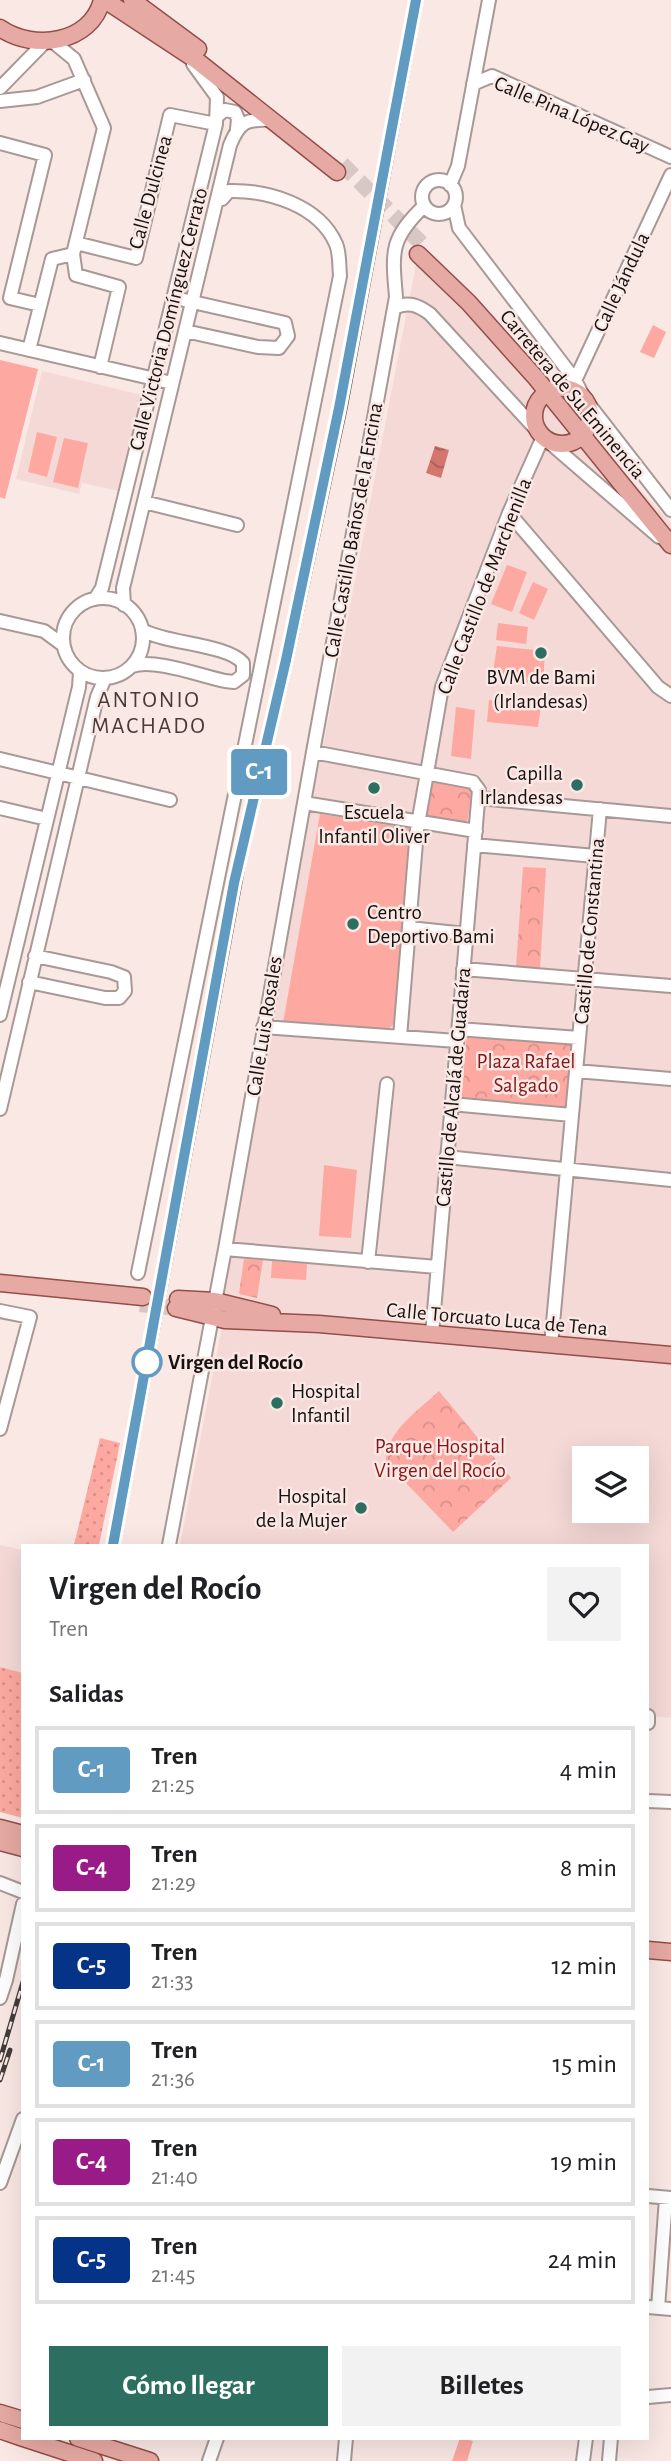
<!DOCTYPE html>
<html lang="es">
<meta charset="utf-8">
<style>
:root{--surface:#fff;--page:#f2f2f2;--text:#202124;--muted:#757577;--line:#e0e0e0;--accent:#2c6f60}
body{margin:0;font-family:"Alegreya Sans",sans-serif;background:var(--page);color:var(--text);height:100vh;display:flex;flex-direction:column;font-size:26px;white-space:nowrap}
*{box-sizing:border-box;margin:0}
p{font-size:23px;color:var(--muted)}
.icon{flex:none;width:38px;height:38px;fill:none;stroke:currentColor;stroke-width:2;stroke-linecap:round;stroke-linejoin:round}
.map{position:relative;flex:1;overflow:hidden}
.side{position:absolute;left:21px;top:1544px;width:628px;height:896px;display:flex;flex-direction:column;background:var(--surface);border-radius:0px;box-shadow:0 7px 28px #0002}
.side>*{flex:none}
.badge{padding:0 14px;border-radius:5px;font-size:24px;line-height:46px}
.buttons{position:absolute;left:572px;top:1446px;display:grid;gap:14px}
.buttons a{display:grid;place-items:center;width:77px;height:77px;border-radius:0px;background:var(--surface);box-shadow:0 7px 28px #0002;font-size:35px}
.map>.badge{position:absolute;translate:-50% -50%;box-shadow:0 0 0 4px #fff}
h2{padding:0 28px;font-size:26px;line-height:63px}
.round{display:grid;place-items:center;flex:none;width:74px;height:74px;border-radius:0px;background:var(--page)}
.overview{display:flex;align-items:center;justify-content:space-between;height:119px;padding:0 28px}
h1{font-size:33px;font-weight:600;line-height:52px}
.action{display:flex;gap:14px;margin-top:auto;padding:14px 28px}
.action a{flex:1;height:80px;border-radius:0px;background:var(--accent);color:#fff;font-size:28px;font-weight:600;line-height:80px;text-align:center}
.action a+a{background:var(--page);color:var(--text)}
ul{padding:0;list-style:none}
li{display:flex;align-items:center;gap:21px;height:88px;margin:0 14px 10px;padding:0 14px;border:4px solid var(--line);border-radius:0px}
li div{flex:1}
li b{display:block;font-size:26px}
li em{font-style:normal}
li .badge{min-width:77px;font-weight:700;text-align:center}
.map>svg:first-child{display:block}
.built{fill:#f4d9d6;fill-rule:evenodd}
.grass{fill:url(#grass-dots)}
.forest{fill:url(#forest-crowns)}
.pitch{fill:#fda9a1}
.water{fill:url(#water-waves)}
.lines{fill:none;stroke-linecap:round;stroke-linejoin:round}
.major-tunnel{stroke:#d8c8c5;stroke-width:16;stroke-dasharray:16 8;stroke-linecap:butt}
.minor-casing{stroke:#a89896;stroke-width:16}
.major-casing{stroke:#934e48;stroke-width:19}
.minor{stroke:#fff;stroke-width:12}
.major{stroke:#e6a9a3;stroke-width:16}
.rail-casing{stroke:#443c3a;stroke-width:5}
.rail{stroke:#fae8e5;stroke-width:2.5;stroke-dasharray:8;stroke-linecap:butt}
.line-casing{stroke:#fff;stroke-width:16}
.line{stroke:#619bc1;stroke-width:10}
.poi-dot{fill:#2c6f60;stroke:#fae8e5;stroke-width:2.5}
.stop-dot{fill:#fff;stroke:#619bc1;stroke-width:3.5}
.labels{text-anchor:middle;stroke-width:5;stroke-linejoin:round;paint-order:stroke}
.street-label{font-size:21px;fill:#171110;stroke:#fae8e5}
.poi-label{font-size:21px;fill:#171110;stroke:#fae8e5}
.park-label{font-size:21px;fill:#871518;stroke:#fae8e5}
.stop-label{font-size:21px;font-weight:bold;fill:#171110;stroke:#fae8e5;text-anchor:start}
.neighbourhood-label{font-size:23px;letter-spacing:2px;fill:#483a38;stroke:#fae8e5}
</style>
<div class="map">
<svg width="671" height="2461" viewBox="0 0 671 2461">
<defs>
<pattern id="grass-dots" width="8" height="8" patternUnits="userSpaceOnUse" patternTransform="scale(1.75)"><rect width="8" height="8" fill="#fda9a1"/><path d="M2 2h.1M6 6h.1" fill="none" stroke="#d8908a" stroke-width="1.8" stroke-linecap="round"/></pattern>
<pattern id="forest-crowns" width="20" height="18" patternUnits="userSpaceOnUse" patternTransform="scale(1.75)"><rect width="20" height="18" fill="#fda9a1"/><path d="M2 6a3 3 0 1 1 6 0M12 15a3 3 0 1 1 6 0" fill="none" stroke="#d8908a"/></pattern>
<pattern id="water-waves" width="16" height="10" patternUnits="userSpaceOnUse" patternTransform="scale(1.75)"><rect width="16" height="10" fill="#d3766d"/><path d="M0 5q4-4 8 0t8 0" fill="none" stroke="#aa5f58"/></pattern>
</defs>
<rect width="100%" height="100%" fill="#fae8e5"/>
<path class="built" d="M418,254L671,523V1349L214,1311Z
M42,371L142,395L119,491L82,483L79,494L16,479Z
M222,1326L671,1364V1718L648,1716V1545H180ZM584,1458H637V1510H584Z
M0,1545L23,1550V1673L0,1667Z"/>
<path class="grass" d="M100,1438L120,1443L99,1545H74Z
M0,1667L23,1673V1818L0,1812Z"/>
<path class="forest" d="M432,782L473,788L467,823L427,817Z
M523,867L546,868L540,970L516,967Z
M467,1032L576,1042L569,1114L461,1103Z
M244,1259L263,1260L257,1298L239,1294Z
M439,1391L511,1478L453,1532L386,1462C385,1432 419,1410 439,1391Z"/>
<path class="pitch" d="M653,325L666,332L654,358L640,352Z
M0,360L38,369L5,499L0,497Z
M37,432L57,437L47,477L28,472Z
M64,438L88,443L78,488L53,482Z
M507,565L527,572L512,612L491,604Z
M533,582L548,589L534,620L519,613Z
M498,623L528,627L526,644L496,640Z
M497,646L545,651L543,684L492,679Z
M489,700L541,705L538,727L487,722Z
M456,707L475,710L471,759L451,756Z
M320,814L413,829L396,1022L384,1033L283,1023Z
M324,1165L357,1170L351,1238L319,1236Z
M272,1261L307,1264L306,1280L271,1278Z
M460,2438L473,2441L467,2461H452Z"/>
<path class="water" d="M435,446L449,450L441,478L426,473Z"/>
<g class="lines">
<path class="major-tunnel" d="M342,164L425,247
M140,1304L176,1308"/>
<g class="minor-casing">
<path id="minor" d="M52,41L74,59L104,128L73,254L76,275L119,287L100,367
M473,84L492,76L671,157
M0,88L45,42
M0,101L37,97L84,80
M216,117L225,110L235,112L238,119L237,129
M0,143L45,155L10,298L40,305
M422 197a17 17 0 1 1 34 0a17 17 0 1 1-34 0Z
M450,185L458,166L489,0
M454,205L459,228L575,380L584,398
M76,243L136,258L170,115L216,124
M184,300L285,323L288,336L279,348L258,347L185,331
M394,308C408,301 418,305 430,314L543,437L659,537
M0,343L172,383
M29,350L52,259L73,254
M571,389L671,175
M587,402L671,510
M144,502L237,525
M509,513L658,687L671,696
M63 638a40 40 0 1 1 80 0a40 40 0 1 1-80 0Z
M95,599L102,588L216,124L217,97L193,64
M124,605L123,588L230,145C240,121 246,119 272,120
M0,621L44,631L63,645
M132,666C154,658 201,676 225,681L234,682L243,675V663C227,644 167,644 142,630
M313,752L473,782L479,790L432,1334
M0,759L170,800
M479,798L671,816
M304,803L476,831
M0,808L47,819
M474,845L595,856
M409,928L466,934
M463,969L671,986
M29,982L105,998H119L125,991L124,977L111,972L35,956
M0,1015L79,687L80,672
M263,1027L457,1041
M458,1029L579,1038
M400,1037L417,830L442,687L509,513L543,437
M576,1071L671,1079
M451,1104L572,1115
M0,1109L97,697L105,678
M446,1157L671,1180
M225,1249L437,1267
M368,1262L387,1084
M138,1273L340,276C339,266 340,253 336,244C319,205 268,190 229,191L222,199
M0,1311L30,1317L0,1429
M551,1345L600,809
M169,1545L225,1249L313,752L396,297C392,251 390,239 424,206
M648,1723V1716
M648,1801L671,1802
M0,1883L23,1892
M0,1998L6,1980L23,1904
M0,2183L23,2119
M648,2196L671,2198
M648,2307L671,2309
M658,2308L666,2198
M648,2397L671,2395
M209,2461L217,2438
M344,2461L346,2438
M583,2461L586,2438
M609,2461L611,2438"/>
</g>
<g class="major-casing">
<path id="major" d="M105,0L196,60L337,172
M132,0L198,49
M0,28C33,51 91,44 102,0
M418,254L469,303L536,378L671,545
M534 416a28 28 0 1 1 56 0a28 28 0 1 1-56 0Z
M0,1283L143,1297
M178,1299L215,1301L272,1315
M176,1308L225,1320L319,1324L671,1355
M0,1828L23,1834
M0,1842L23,1848
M648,1950L671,1952
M0,2413L23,2420
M0,2430L23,2438
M23,2438L94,2461
M78,2438L150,2461"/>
</g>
<use href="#minor" class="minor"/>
<use href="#major" class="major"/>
<g class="rail-casing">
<path id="rail" d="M118,1545L244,861L291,661L345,409L421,0
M0,2060L23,1982
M0,2080L10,2050"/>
</g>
<use href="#rail" class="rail"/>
</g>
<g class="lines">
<g class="line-casing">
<path id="line" d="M113,1545L234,883L286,660L339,408L416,0"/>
</g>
<use href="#line" class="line"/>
</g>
<g class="poi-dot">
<circle cx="541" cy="653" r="7"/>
<circle cx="577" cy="785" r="7"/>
<circle cx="374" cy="788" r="7"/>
<circle cx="353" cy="924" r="7"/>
<circle cx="277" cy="1403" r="7"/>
<circle cx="361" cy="1508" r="7"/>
</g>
<circle class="stop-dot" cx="147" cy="1362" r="14"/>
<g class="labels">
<g class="street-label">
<text transform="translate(572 114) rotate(23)" y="7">Calle Pina López Gay</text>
<text transform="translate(150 192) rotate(-75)" y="7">Calle Dulcinea</text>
<text transform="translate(621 282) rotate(-65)" y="7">Calle Jándula</text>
<text transform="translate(168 319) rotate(-76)" y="7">Calle Victoria Domínguez Cerrato</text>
<text transform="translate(573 394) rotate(50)" y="7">Carretera de Su Eminencia</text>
<text transform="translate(353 530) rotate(-80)" y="7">Calle Castillo Baños de la Encina</text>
<text transform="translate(484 586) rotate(-69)" y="7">Calle Castillo de Marchenilla</text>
<text transform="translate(589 931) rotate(-85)" y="7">Castillo de Constantina</text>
<text transform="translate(264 1026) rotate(-81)" y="7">Calle Luis Rosales</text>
<text transform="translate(453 1087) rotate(-85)" y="7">Castillo de Alcalá de Guadaíra</text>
<text transform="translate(497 1319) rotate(5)" y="7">Calle Torcuato Luca de Tena</text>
</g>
<g class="poi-label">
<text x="541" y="684">BVM de Bami<tspan x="541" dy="24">(Irlandesas)</tspan></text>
<text x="563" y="780" text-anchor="end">Capilla<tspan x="563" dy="24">Irlandesas</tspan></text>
<text x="374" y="819">Escuela<tspan x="374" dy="24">Infantil Oliver</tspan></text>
<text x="367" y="919" text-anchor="start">Centro<tspan x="367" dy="24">Deportivo Bami</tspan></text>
<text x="291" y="1398" text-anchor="start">Hospital<tspan x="291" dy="24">Infantil</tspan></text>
<text x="347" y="1503" text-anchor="end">Hospital<tspan x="347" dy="24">de la Mujer</tspan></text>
</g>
<g class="park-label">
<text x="526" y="1068">Plaza Rafael<tspan x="526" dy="24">Salgado</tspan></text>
<text x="440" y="1453">Parque Hospital<tspan x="440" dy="24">Virgen del Rocío</tspan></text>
</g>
<g class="stop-label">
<text x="168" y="1369">Virgen del Rocío</text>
</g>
<g class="neighbourhood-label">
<text x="149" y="707">ANTONIO<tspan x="149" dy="26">MACHADO</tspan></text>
</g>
</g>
</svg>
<div class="buttons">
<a><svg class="icon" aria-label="layers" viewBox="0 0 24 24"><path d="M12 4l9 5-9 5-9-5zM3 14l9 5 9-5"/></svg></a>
</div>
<b class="badge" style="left:259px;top:772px;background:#619bc1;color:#fff">C-1</b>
<section class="side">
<div class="overview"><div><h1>Virgen del Rocío</h1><p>Tren</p></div><a class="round"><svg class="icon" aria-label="heart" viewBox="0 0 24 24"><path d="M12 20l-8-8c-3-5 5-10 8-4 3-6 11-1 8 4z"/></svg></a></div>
<h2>Salidas</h2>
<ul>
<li><span class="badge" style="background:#619bc1;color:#fff">C-1</span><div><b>Tren</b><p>21:25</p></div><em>4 min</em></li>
<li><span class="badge" style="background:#991b87;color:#fff">C-4</span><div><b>Tren</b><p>21:29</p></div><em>8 min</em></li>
<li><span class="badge" style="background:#053388;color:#fff">C-5</span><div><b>Tren</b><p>21:33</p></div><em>12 min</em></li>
<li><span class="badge" style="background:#619bc1;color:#fff">C-1</span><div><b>Tren</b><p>21:36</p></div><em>15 min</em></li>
<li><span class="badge" style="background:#991b87;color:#fff">C-4</span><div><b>Tren</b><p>21:40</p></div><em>19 min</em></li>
<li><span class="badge" style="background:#053388;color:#fff">C-5</span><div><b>Tren</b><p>21:45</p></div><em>24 min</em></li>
</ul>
<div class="action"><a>Cómo llegar</a><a>Billetes</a></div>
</section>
</div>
